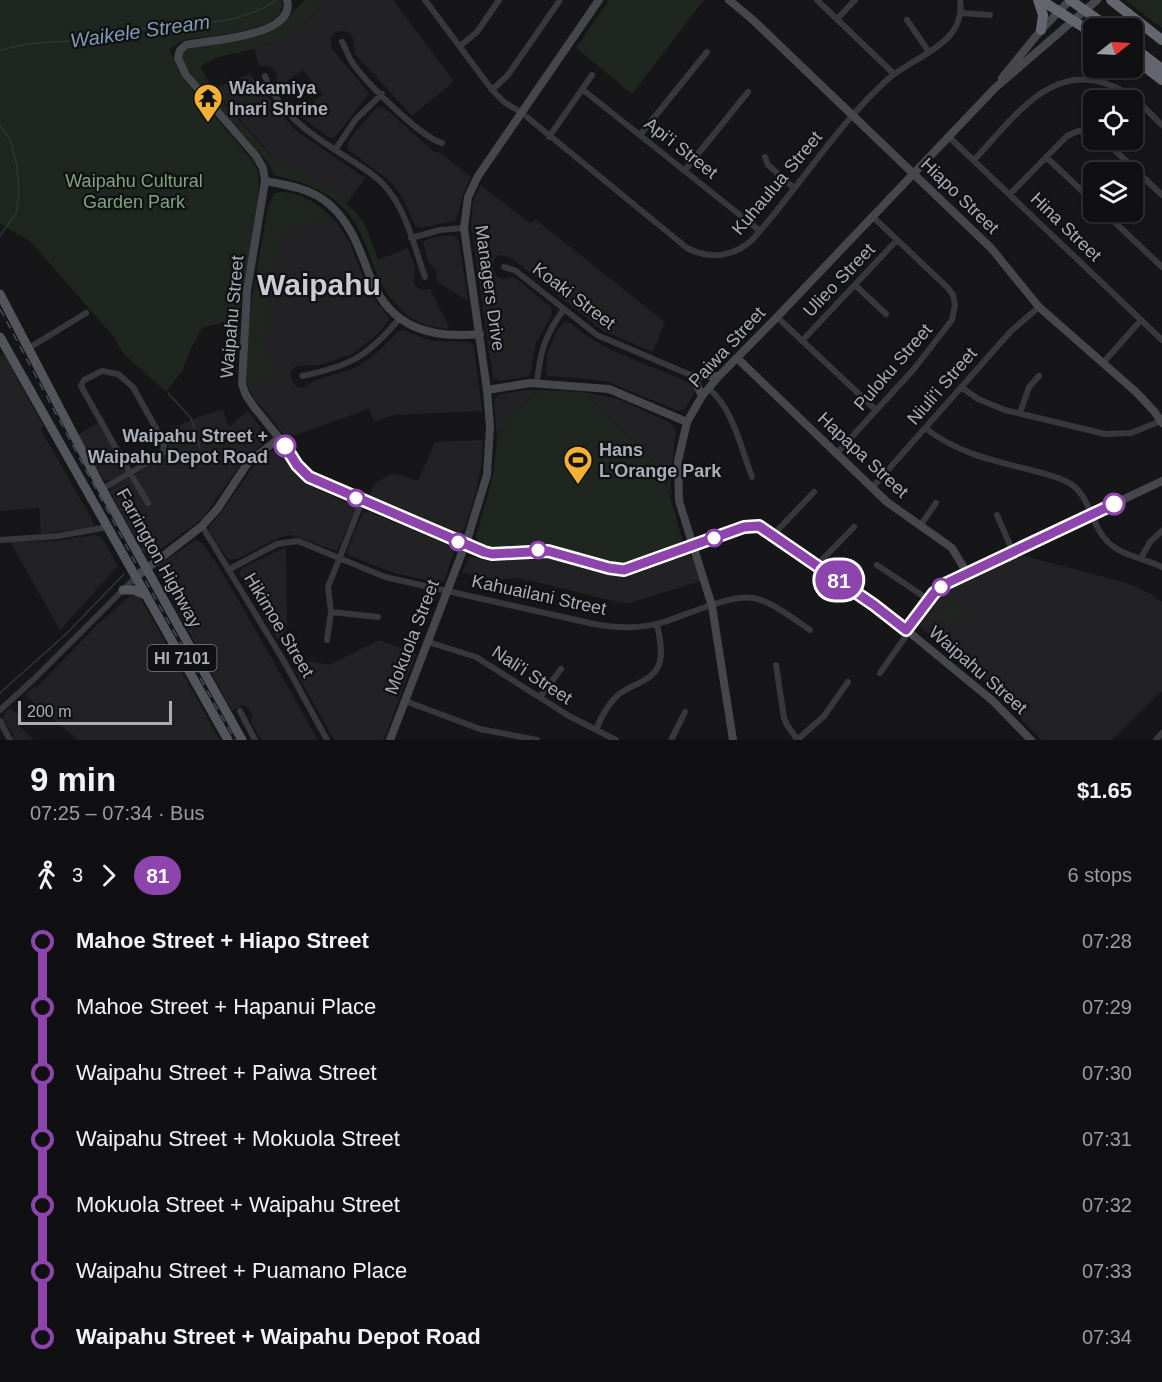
<!DOCTYPE html>
<meta charset="utf-8">
<style>
:root{--surface:#101012;--page:#1e1e20;--text:#f1f3f6;--muted:#9c9d9f;--line:#303032}
body{margin:0;font-family:Helvetica,sans-serif;background:var(--page);color:var(--text);height:100vh;display:flex;flex-direction:column;font-size:22px;white-space:nowrap}
*{box-sizing:border-box;margin:0}
p{font-size:20px;color:var(--muted)}
.icon{flex:none;width:33px;height:33px;fill:none;stroke:currentColor;stroke-width:2;stroke-linecap:round;stroke-linejoin:round}
.map{position:relative;height:740px;overflow:hidden}
.drawer{display:flex;flex-direction:column;background:var(--surface);flex:1}
.drawer>*{flex:none}
.badge{padding:0 12px;border-radius:20px;font-size:21px;line-height:39px}
.needle{width:39px;rotate:72deg}
.tools{position:absolute;left:1083px;top:18px;display:grid;gap:12px}
.tools a{display:grid;place-items:center;width:60px;height:60px;border-radius:9px;background:var(--surface);box-shadow:0 2px 4px #0004,0 0 0 2px var(--line);font-size:30px}
.scale{position:absolute;left:18px;bottom:15px;width:154px;box-sizing:border-box;padding-left:6px;border:3px solid #a8adb8;border-top:0;font-size:16px;line-height:21px;white-space:nowrap;color:#a8adb8;-webkit-text-stroke:4px #111113;paint-order:stroke}
.map>.badge{position:absolute;translate:-50% -50%;box-shadow:0 0 0 3px #fff}
.legs{display:flex;align-items:center;gap:9px;height:66px;padding:0 30px;font-size:20px}
.legs p{margin-inline-start:auto}
.overview{display:flex;align-items:center;justify-content:space-between;height:102px;padding:0 30px}
h1{font-size:33px;font-weight:800;line-height:45px}
ul{padding:0 30px;list-style:none}
li{display:flex;align-items:center;gap:21px;height:66px;font-size:22px}
li i{display:grid;place-items:center;width:9px;height:100%;margin:0 8px;background:currentColor}
li i::after{content:'';width:15px;height:15px;margin:-8px;border:4px solid;border-radius:50%;background:var(--surface)}
li p{margin-inline-start:auto}
li:first-child i{background:linear-gradient(#0000 50%,currentColor 0)}
li:last-child i{background:linear-gradient(currentColor 50%,#0000 0)}
.map>svg:first-child{display:block}
.built{fill:#222225}
.green{fill:#1e261f}
.lines{fill:none;stroke-linecap:round;stroke-linejoin:round}
.stream{stroke:#2c353c;stroke-width:1.5}
.street{stroke:#37383d;stroke-width:6}
.secondary{stroke:#45474d;stroke-width:8}
.primary{stroke:#53555c;stroke-width:9}
.highway{stroke:#63666e;stroke-width:10}
.rail{stroke:#4a4c52;stroke-width:1.5;stroke-dasharray:8 6;stroke-linecap:butt}
.line-1-casing{stroke:#fff;stroke-width:14}
.line-1{stroke:#8e44ad;stroke-width:9}
.stop-1-dot{fill:#fff;stroke:#8e44ad;stroke-width:3}
.labels{text-anchor:middle;stroke-width:4.5;stroke-linejoin:round;paint-order:stroke}
.shield{fill:#111113;stroke:#7b7e86;stroke-width:1.5}
.shield-label{font-size:16px;font-weight:bold;fill:#a8adb8}
.poi-label{font-size:18px;font-weight:bold;fill:#a8adb8;stroke:#111113;text-anchor:start}
.street-label{font-size:18px;fill:#a8adb8;stroke:#111113}
.park-label{font-size:18px;fill:#7fa381;stroke:#111113}
.stop-label{font-size:18px;font-weight:bold;fill:#a8adb8;stroke:#111113;text-anchor:end}
.water-label{font-size:20px;font-style:italic;fill:#7f9bb3;stroke:#111113}
.town-label{font-size:30px;font-weight:bold;fill:#c9ccd4;stroke:#111113}
</style>
<div class="map">
<svg width="1162" height="740" viewBox="0 0 1162 740">
<rect width="100%" height="100%" fill="#161618"/>
<path class="built" d="M324,0H393L454,81L412,116L355,54L352,36L349,33L345,31L335,32L330,39L332,49L369,93L336,136L331,138L328,137L299,115L323,94L302,70L278,88L276,72L270,66H259L254,49L283,39L314,13Z
M247,75H252L254,80L294,129L365,178L347,203L301,171L279,164L213,89Z
M378,106L385,108L433,151L442,154L471,177L463,195L456,221L420,228L415,226L402,197L390,181L348,150V143L355,132Z
M481,185L528,222H533L535,219L665,322L653,352L603,331L510,257L500,255L496,257L492,264L496,276L502,279L513,277L517,279L551,307L552,314L536,343L530,374L526,377L499,381L493,378L471,224L473,201Z
M285,207L316,211L334,220L339,225L351,245L369,292L388,316L389,320L378,334L352,354L320,365L296,366L290,372L293,383L296,386L304,388L313,381L353,369L372,357L399,331L403,330L433,341L469,342L474,346L482,411L394,415L374,422L369,409L287,438L254,398L251,386L261,292Z
M441,236H455L459,241L468,301L437,282L436,271L428,261L423,243L428,239Z
M408,248L415,267L414,284L421,290L430,289L450,329L428,326L417,321L407,315L395,303L378,260Z
M565,322L570,323L588,337L611,350L693,384L695,391L685,409L679,411L608,382L590,379L548,376L546,371L547,354L557,330Z
M4,354L43,425L41,430L94,523L92,527L41,534L39,508L0,511V356Z
M525,390H541L515,413L497,438L494,404L496,397L500,394Z
M584,392L618,399L673,424L676,431L671,474V496L654,463L645,452Z
M223,409L229,427L248,411L268,437V439L243,461L203,518L156,553L149,554L143,552L110,492V489L165,456L168,447L163,434L190,420Z
M99,422L126,472L110,481L103,479L77,435Z
M483,440L481,468L475,496L464,530L460,533L456,534L369,497L375,483L393,473L418,481L435,442Z
M274,450L279,451L304,483L355,506L356,509L337,551L291,535L280,537L239,558L230,560L227,558L210,532L209,527L224,509L255,464Z
M368,511L453,547L454,553L444,582L438,583L391,572L348,555L347,550L363,513Z
M96,535L102,538L118,566L60,630L10,542L56,541Z
M196,540L202,543L223,573L318,740H261L251,722L253,717L248,708L243,705L232,711L158,574V567L160,564Z
M286,547L287,628L278,640L239,574L242,568Z
M684,555L691,556L694,560L701,581L626,604L519,578L485,580L462,572L470,557L486,561L548,557L626,575Z
M1021,555L1127,583L1151,594L1162,602V691L1112,740H1041L987,683L919,626L936,601L947,590Z
M131,595H136L141,599L220,740H78L25,695L34,686L36,688L97,625Z
M380,640L416,654L386,734L383,740H334L295,670L310,661L329,665Z
M10,708L24,718L20,727L34,740H13V734L3,720L4,714Z"/>
<path class="green" d="M0,0H281C293,33 203,35 185,40C179,42 174,46 169,50L185,81L252,160L258,171L259,185L257,205L239,318L202,328L191,349L182,371L166,392L123,353L113,336L30,241L0,224Z
M305,0H324L314,13L283,39L254,49L218,57L200,66L213,89L231,112L279,164L301,171L341,197L364,222L395,303C381,289 376,272 369,253C350,201 326,188 274,175L269,164L195,79C189,71 181,63 183,52C195,43 242,42 261,35C281,28 290,13 305,0Z
M609,0H704L632,94L576,48Z
M1125,0H1162V28Z
M281,192C302,193 320,204 334,220L328,217L284,233L279,243L270,286L268,300L272,321L262,340L279,379L252,383L254,398L246,382L250,309L268,207L274,194Z
M541,390L584,392L645,452C669,480 672,505 682,539L680,545L622,565L543,545L493,547C486,546 479,545 476,537L493,475L497,438L515,413Z
M951,599L964,610L949,627L937,616Z"/>
<g class="lines">
<path class="stream" d="M0,51C30,40 59,43 90,40C107,38 123,32 140,29C186,22 236,28 277,0
M0,126L11,141L17,167L19,194L16,213L0,236
M168,393L191,418L200,448
M142,550L148,546
M0,693L66,634L124,574"/>
<path class="street" d="M425,0L492,90L504,102L522,113
M817,0L894,74
M961,13L990,15
M837,19L855,0
M907,20L929,52
M342,42C345,47 347,53 350,59C362,79 420,137 442,143
M460,46L477,32L499,0
M265,76C281,118 318,139 354,162C364,169 375,175 383,184C406,208 414,246 425,277
M582,89L760,231
M492,90L508,75L560,0
M527,117L687,248C710,260 733,257 752,240C799,188 836,126 888,79C914,56 967,44 960,0
M640,135L707,52
M549,137L592,75
M949,137L1162,340
M1104,140L1162,195
M335,150L356,119L382,94
M765,157L768,165L794,188
M1046,157L1094,202
M974,160C1019,112 1060,48 1132,97C1143,104 1152,116 1162,125
M685,170L748,92
M1010,194L1067,136L1078,131L1094,133
M1104,212L1162,267
M411,238L440,230L464,228
M504,267L516,271L597,335L693,376
M855,285L886,314
M777,317L876,410
M802,341L897,240
M29,348L86,313
M1103,363L1141,320
M102,371L118,374L133,387L164,443L163,453L159,456L130,473L81,386L84,380Z
M302,376C351,366 368,356 400,318
M537,383C540,352 545,335 564,309
M961,387L978,399L1005,410L1105,434L1131,433L1161,421
M708,388C733,408 741,448 752,477
M1020,413L1029,387L1039,376
M925,428C956,452 990,460 1027,469C1042,473 1058,476 1071,484C1091,498 1091,526 1108,542C1122,556 1144,558 1162,567
M836,454L914,369L952,320L955,305L953,295L948,288L873,217
M872,488L1011,331L1039,307
M102,489L130,473L148,503
M997,515L1013,552
M202,526L285,663L327,740
M920,526L936,503
M773,535L814,492
M0,540L58,536L108,527
M1141,558L1150,542L1162,531
M817,565L854,527
M877,565L929,600
M228,570L277,544L298,541L385,577L594,624C616,628 642,629 664,622C686,615 731,594 753,598C771,601 795,620 810,630
M331,612L378,617
M327,640L331,612L328,587L362,501
M428,642L476,657L569,716L616,740
M776,665L784,718L787,725L797,739
M880,673L906,636V630
M540,697L561,669
M405,701L480,729L537,740
M0,710L34,679L136,577
M240,711L255,740
M0,721L10,740
M596,730C601,717 608,704 618,695C632,683 655,682 660,661C663,649 659,636 657,624
M671,740L685,712
M797,740L824,716L848,682
M1156,740L1162,733"/>
<path class="secondary" d="M287,0C297,37 207,40 186,45L180,50L178,58L186,75L256,156L263,168L265,181L247,291L242,384L246,395L254,407L279,438L297,465L304,473L315,481L478,550L492,553L548,551L621,571L630,569L745,527L759,526L881,609L993,701L1031,740
M729,0L753,20L991,248L1039,307L1136,392L1154,411L1162,423
M1002,78L1041,30L1070,0
M265,181C287,185 310,188 329,204C352,224 360,251 371,279C391,328 431,339 480,334
M737,358L887,502L952,548L967,573
M693,376H719
M693,376L702,396
M487,390L530,383L609,389L687,422
M136,577L202,526L218,508L247,464L279,438
M906,630L934,593L947,583L1162,481
M390,740L468,537L487,475L490,427L487,390L464,228L468,197L478,176L599,0
M733,740L712,606L679,501L678,461L687,422L702,396L719,376L777,317L995,88L1097,0"/>
<path class="primary" d="M0,294L102,489L242,740
M0,337L228,740
M123,590H134L146,595"/>
<path class="highway" d="M1038,0L1043,15L1041,30
M1041,0L1094,34
M1070,0L1110,28
M1111,0L1162,40
M1132,46L1162,69
M1132,57L1162,80"/>
<path class="rail" d="M0,309L136,564L235,740"/>
</g>
<g class="lines">
<g class="line-1-casing">
<path id="line-1" d="M285,446L297,465L309,477L484,552L492,554L548,551L609,568L624,570L744,527L759,526L874,605L906,630L934,593L947,583L1114,504"/>
</g>
<use href="#line-1" class="line-1"/>
</g>
<defs>
<g id="temple-pin" transform="scale(1.5)"><path d="M0 17L-7.5 6A9.5 9.5 0 1 1 7.5 6Z" fill="#f2b134" stroke="#111113"/><path d="M0-6L5-2H3V0L6.5 2.5H4V6H1.5V3h-3V6H-4V2.5H-6.5L-3 0V-2H-5Z" fill="#111"/></g>
<g id="stadium-pin" transform="scale(1.5)"><path d="M0 17L-7.5 6A9.5 9.5 0 1 1 7.5 6Z" fill="#f2b134" stroke="#111113"/><path d="M0-5a6.5 5 0 1 0 0 10a6.5 5 0 1 0 0-10ZM-3.5-1.8h7v3.6h-7Z" fill="#111"/></g>
</defs>
<g fill-rule="evenodd">
<use href="#temple-pin" x="208" y="98"/>
<use href="#stadium-pin" x="578" y="460"/>
</g>
<g class="stop-1-dot">
<circle cx="285" cy="446" r="10"/>
<circle cx="356" cy="498" r="8"/>
<circle cx="1114" cy="504" r="10"/>
<circle cx="714" cy="538" r="8"/>
<circle cx="458" cy="542" r="8"/>
<circle cx="538" cy="550" r="8"/>
<circle cx="941" cy="587" r="8"/>
</g>
<g class="labels">
<rect class="shield" x="147.5" y="645" width="69" height="26" rx="4.5"/>
<g class="shield-label">
<text x="182" y="664">HI 7101</text>
</g>
<g class="poi-label">
<text x="229" y="94">Wakamiya<tspan x="229" dy="21">Inari Shrine</tspan></text>
<text x="599" y="456">Hans<tspan x="599" dy="21">L'Orange Park</tspan></text>
</g>
<g class="street-label">
<text transform="translate(681 148) rotate(38)" y="6">Apiʻi Street</text>
<text transform="translate(777 183) rotate(-50)" y="6">Kuhaulua Street</text>
<text transform="translate(960 196) rotate(44)" y="6">Hiapo Street</text>
<text transform="translate(1066 227) rotate(44)" y="6">Hina Street</text>
<text transform="translate(839 280) rotate(-46)" y="6">Ulieo Street</text>
<text transform="translate(490 288) rotate(82)" y="6">Managers Drive</text>
<text transform="translate(574 296) rotate(37)" y="6">Koaki Street</text>
<text transform="translate(232 317) rotate(-85)" y="6">Waipahu Street</text>
<text transform="translate(727 347) rotate(-47)" y="6">Paiwa Street</text>
<text transform="translate(893 367) rotate(-49)" y="6">Puloku Street</text>
<text transform="translate(942 386) rotate(-49)" y="6">Niuli'i Street</text>
<text transform="translate(863 455) rotate(43)" y="6">Hapapa Street</text>
<text transform="translate(159 558) rotate(61)" y="6">Farrington Highway</text>
<text transform="translate(539 595) rotate(12)" y="6">Kahuailani Street</text>
<text transform="translate(279 625) rotate(59)" y="6">Hikimoe Street</text>
<text transform="translate(412 637) rotate(-69)" y="6">Mokuola Street</text>
<text transform="translate(978 670) rotate(41)" y="6">Waipahu Street</text>
<text transform="translate(532 675) rotate(33)" y="6">Nali'i Street</text>
</g>
<g class="park-label">
<text x="134" y="187">Waipahu Cultural<tspan x="134" dy="21">Garden Park</tspan></text>
</g>
<g class="stop-label">
<text x="268" y="442">Waipahu Street +<tspan x="268" dy="21">Waipahu Depot Road</tspan></text>
</g>
<g class="water-label">
<text transform="translate(140 31) rotate(-8)" y="7">Waikele Stream</text>
</g>
<g class="town-label">
<text x="319" y="295">Waipahu</text>
</g>
</g>
</svg>
<div class="tools">
<a><svg class="needle" viewBox="-14 -14 28 28"><path d="M0-13l5 13h-10z" fill="#e53935"/><path d="M0 13l5-13h-10z" fill="#9c9d9f"/></svg></a>
<a><svg class="icon" aria-label="locate" viewBox="0 0 24 24"><circle cx="12" cy="12" r="6"/><path d="M12 2v4M12 18v4M2 12h4M18 12h4"/></svg></a>
<a><svg class="icon" aria-label="layers" viewBox="0 0 24 24"><path d="M12 4l9 5-9 5-9-5zM3 14l9 5 9-5"/></svg></a>
</div>
<div class="scale">200 m</div>
<b class="badge" style="left:839px;top:580px;background:#8e44ad;color:#fff">81</b>
</div>
<section class="drawer">
<div class="overview"><div><h1>9 min</h1><p>07:25 – 07:34 · Bus</p></div><b>$1.65</b></div>
<div class="legs"><svg class="icon" aria-label="walk" viewBox="0 0 24 24"><circle cx="13" cy="4" r="2"/><path d="M13 8l-2 6 4 7M11 14l-3 7M7 12l3-4h3l4 4"/></svg>3<svg class="icon" aria-label="forward" viewBox="0 0 24 24"><path d="M9 5l7 7-7 7"/></svg><b class="badge" style="background:#8e44ad;color:#fff">81</b><p>6 stops</p></div>
<ul>
<li><i style="color:#8e44ad"></i><b>Mahoe Street + Hiapo Street</b><p>07:28</p></li>
<li><i style="color:#8e44ad"></i><span>Mahoe Street + Hapanui Place</span><p>07:29</p></li>
<li><i style="color:#8e44ad"></i><span>Waipahu Street + Paiwa Street</span><p>07:30</p></li>
<li><i style="color:#8e44ad"></i><span>Waipahu Street + Mokuola Street</span><p>07:31</p></li>
<li><i style="color:#8e44ad"></i><span>Mokuola Street + Waipahu Street</span><p>07:32</p></li>
<li><i style="color:#8e44ad"></i><span>Waipahu Street + Puamano Place</span><p>07:33</p></li>
<li><i style="color:#8e44ad"></i><b>Waipahu Street + Waipahu Depot Road</b><p>07:34</p></li>
</ul>
</section>
